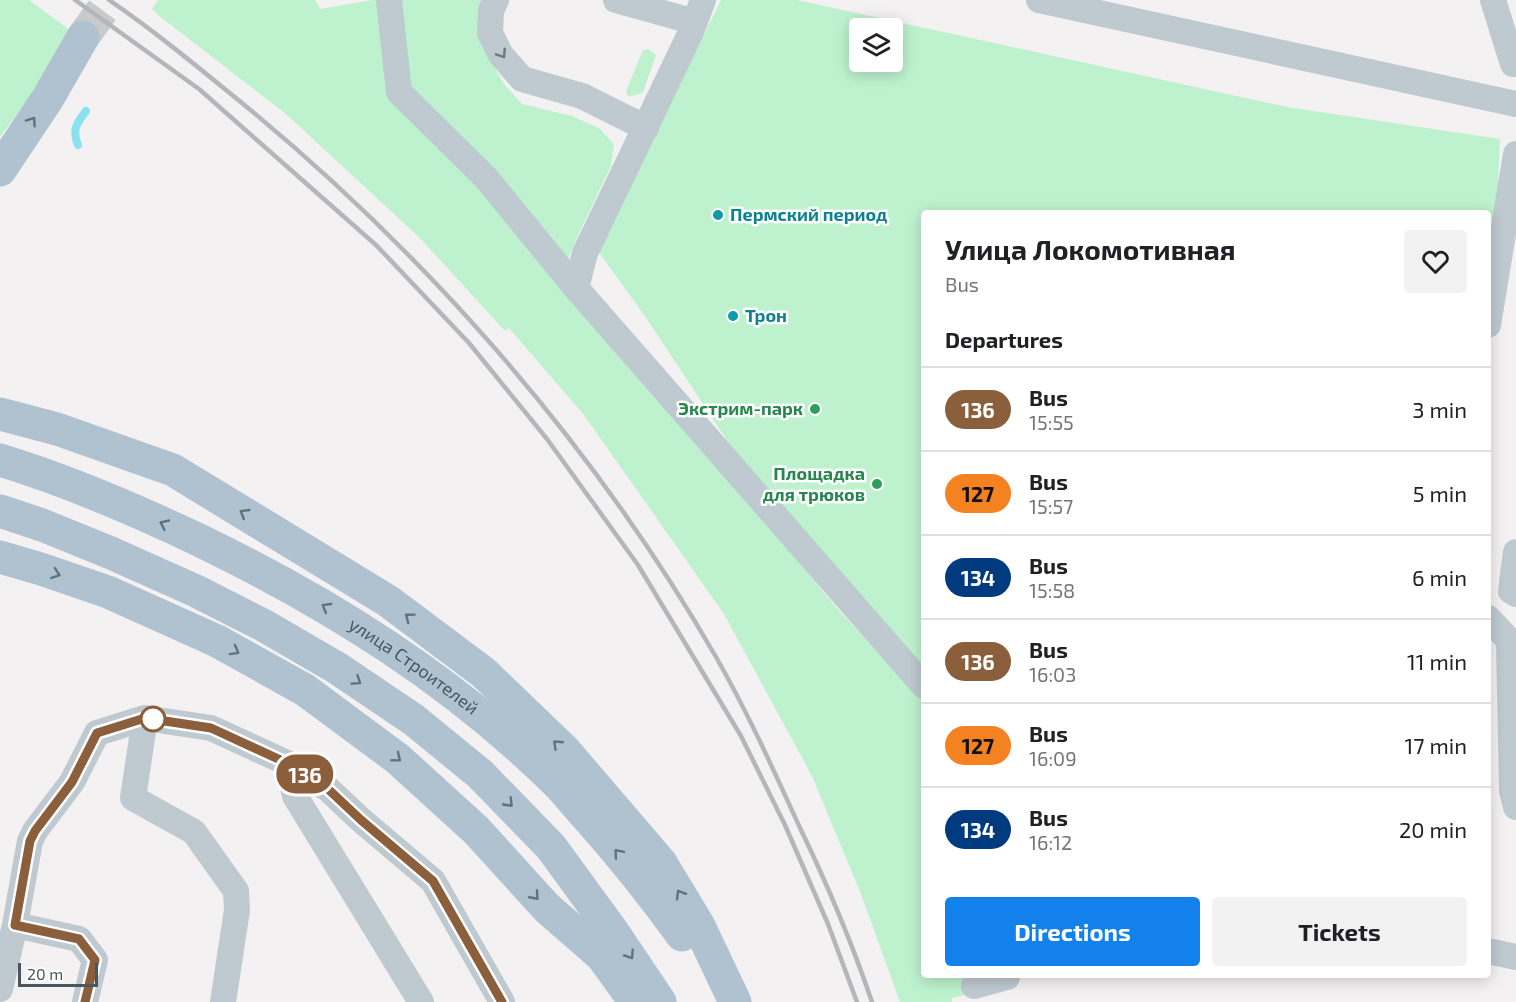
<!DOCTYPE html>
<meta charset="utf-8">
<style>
:root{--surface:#fff;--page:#f2f2f2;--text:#202124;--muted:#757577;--line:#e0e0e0;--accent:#1281ec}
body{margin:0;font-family:"Exo 2",sans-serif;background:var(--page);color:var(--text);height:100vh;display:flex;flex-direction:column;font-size:22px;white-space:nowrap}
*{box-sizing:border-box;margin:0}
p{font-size:20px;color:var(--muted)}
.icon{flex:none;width:33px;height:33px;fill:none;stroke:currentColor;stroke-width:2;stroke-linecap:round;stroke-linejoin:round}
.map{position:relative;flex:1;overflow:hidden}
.drawer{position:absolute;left:921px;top:210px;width:570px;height:768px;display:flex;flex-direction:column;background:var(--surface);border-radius:6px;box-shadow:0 3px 15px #0003}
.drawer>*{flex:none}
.badge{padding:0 12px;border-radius:20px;font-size:21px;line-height:39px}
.tools{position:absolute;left:849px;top:18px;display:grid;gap:12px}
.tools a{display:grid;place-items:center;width:54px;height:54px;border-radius:6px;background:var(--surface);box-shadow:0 3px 15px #0003;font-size:30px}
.scale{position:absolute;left:18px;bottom:15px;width:80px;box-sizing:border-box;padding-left:6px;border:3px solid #48565f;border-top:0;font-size:16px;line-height:21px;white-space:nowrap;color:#48565f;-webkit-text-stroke:4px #fff;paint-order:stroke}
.map>.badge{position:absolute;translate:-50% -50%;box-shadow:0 0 0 3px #fff}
h2{padding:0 24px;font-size:22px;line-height:54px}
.round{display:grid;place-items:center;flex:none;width:63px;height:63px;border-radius:6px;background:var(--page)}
.overview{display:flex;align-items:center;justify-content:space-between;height:102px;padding:0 24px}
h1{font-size:28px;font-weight:700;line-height:45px}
.button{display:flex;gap:12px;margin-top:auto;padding:12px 24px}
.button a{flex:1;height:69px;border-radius:6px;background:var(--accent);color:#fff;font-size:24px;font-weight:700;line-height:69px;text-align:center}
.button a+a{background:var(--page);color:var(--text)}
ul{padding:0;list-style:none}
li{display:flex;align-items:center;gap:18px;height:84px;padding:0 24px;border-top:2px solid var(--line)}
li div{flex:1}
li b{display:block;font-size:22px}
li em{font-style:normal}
li .badge{min-width:66px;font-weight:700;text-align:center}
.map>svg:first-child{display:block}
.grass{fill:#bef2ce;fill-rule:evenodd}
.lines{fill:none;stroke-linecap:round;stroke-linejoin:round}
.stream{stroke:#8ae2f0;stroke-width:8}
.major-tunnel{stroke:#c8cacc;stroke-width:33;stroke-dasharray:33 16;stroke-linecap:butt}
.minor{stroke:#bec9d0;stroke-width:26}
.major{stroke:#b0c2d0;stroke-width:33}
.rail{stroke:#b3b7bb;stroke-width:4.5}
.oneway{stroke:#6b7881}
.oneway2{stroke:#62717b}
.line-casing{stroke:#fff;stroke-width:14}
.line{stroke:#8b5e3c;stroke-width:9}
.culture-dot{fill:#0f9aa8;stroke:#fff;stroke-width:2}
.leisure-dot{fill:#2e9e5b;stroke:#fff;stroke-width:2}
.stop-dot{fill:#fff;stroke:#8b5e3c;stroke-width:3}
.labels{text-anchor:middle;stroke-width:5;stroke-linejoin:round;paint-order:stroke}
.culture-label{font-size:18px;font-weight:bold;fill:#0d838f;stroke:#fff;text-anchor:start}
.leisure-label{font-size:18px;font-weight:bold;fill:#27864d;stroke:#fff;text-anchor:end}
.street-label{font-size:18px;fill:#48565f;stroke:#fff}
</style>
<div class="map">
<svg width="1516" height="1002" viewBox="0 0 1516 1002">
<rect width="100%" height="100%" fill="#f3f1f1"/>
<path class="grass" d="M0,0H29L71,31L31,96L0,137Z
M158,0H315L320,9L373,0H487L484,49L504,84L522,104L572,116L599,128L614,144L611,166L578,235L558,283L749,502L836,607L924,703V975H995L998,987L952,998V1002H900L861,894L812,776L724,614L584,415L509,328L505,331L420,238L286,114L158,15L152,9Z
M721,0H797L1287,107L1500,139L1498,181L1503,182L1494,221L1491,220L1488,234V213H924V680L765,498L647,319L598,251ZM860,28H892V62H860Z
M649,49L656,55L643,92L636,95L628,96L626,91L643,50Z"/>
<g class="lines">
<path class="stream" d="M78,145C72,130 76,124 86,111"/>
<path class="major-tunnel" d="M83,37L110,0"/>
<path class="minor" d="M389,0L399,92L486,178L576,288
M496,0L491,11L490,33L501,55L522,79L582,96L646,128
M616,0L695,22
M703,0L691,32L585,253L576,288L924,686
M1039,0L1516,104
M1493,0L1513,64H1516
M1488,325L1516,154
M1516,552L1511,591L1516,594
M1488,618L1506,637L1509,643L1512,791L1516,807
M287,763L295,796L421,1002
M15,925L79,939L95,960L85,1002
M1488,951L1516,957
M974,986L1007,977
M0,989L15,925L30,841L35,831L72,782L97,733L145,718
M223,1002L237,910L236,891L194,832L133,798L145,718L211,728L287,763L328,789L361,820L433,881L502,1002"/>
<g class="major">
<path d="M0,170L48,98L83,37"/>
<path d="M0,414L57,429L173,470L388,601L484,673L565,751L661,863L699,926L735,1002"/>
<path id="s1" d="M0,460C69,481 136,510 201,541C331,604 452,680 556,782C567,793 578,807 589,819C622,856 653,895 682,935"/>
<path d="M0,511L42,525L111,553L196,591L263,625L337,668L414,720L480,774L551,847L613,932L660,1002"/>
<path d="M0,557L41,569L108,592L217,641L305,690L398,759L476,830L547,908L602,956L628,992"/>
</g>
<path class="rail" d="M75,0L199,89L376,245L469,343L547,439L638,565L741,736L785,825L828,924L857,1002
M109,0C150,28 188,59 226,90C421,247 591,440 716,657C748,713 774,771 801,830C828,886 852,943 872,1002"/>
</g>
<defs><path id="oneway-chevron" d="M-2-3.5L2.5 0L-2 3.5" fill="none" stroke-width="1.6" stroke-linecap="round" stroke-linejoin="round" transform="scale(1.5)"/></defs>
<use class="oneway" href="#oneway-chevron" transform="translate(502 54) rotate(57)"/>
<g class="oneway2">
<use href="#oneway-chevron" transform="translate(32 121) rotate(-56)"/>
<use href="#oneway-chevron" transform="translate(244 513) rotate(-149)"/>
<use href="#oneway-chevron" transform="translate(164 524) rotate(-155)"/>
<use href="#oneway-chevron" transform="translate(56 574) rotate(19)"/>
<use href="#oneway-chevron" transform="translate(326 607) rotate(-150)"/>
<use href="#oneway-chevron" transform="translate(409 617) rotate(-143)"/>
<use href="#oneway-chevron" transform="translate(235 651) rotate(29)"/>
<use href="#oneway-chevron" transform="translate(357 681) rotate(34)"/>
<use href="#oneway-chevron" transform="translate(557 744) rotate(-136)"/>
<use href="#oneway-chevron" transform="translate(397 758) rotate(39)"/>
<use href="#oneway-chevron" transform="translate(509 803) rotate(46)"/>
<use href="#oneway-chevron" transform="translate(618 853) rotate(-130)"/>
<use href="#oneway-chevron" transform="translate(680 894) rotate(-121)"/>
<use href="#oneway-chevron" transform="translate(535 896) rotate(48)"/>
<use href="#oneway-chevron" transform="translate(630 955) rotate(56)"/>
</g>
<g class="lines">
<g class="line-casing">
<path id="line" d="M85,1002L95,960L79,939L15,925L30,841L35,831L72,782L97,733L145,718L211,728L287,763L328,789L361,820L433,881L502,1002"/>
</g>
<use href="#line" class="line"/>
</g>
<g class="culture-dot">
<circle cx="718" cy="215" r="6"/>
<circle cx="733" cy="316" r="6"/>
</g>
<g class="leisure-dot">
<circle cx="815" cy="409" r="6"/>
<circle cx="877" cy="484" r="6"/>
</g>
<circle class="stop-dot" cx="153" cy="719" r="12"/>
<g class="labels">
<g class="culture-label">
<text x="730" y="221">Пермский период</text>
<text x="745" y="322">Трон</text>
</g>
<g class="leisure-label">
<text x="803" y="415">Экстрим-парк</text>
<text x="865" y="480">Площадка<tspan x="865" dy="21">для трюков</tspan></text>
</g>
<g class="street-label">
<text dy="6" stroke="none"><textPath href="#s1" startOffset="464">улица Строителей</textPath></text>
</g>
</g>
</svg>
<div class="tools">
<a><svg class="icon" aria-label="layers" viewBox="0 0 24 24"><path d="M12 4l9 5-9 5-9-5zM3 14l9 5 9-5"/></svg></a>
</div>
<div class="scale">20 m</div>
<b class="badge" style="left:305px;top:774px;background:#8b5e3c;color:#fff">136</b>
<section class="drawer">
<div class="overview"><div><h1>Улица Локомотивная</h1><p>Bus</p></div><a class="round"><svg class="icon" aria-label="heart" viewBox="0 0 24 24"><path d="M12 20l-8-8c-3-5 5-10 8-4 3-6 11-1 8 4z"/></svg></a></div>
<h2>Departures</h2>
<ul>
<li><span class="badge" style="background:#8b5e3c;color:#fff">136</span><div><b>Bus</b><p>15:55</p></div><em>3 min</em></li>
<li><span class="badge" style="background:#f58220;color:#111">127</span><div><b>Bus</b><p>15:57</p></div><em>5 min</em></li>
<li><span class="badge" style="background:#003b80;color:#fff">134</span><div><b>Bus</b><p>15:58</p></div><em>6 min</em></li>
<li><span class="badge" style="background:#8b5e3c;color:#fff">136</span><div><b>Bus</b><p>16:03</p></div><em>11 min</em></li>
<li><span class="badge" style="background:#f58220;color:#111">127</span><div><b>Bus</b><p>16:09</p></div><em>17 min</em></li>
<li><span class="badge" style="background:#003b80;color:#fff">134</span><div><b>Bus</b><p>16:12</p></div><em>20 min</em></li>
</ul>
<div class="button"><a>Directions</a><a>Tickets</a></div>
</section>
</div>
